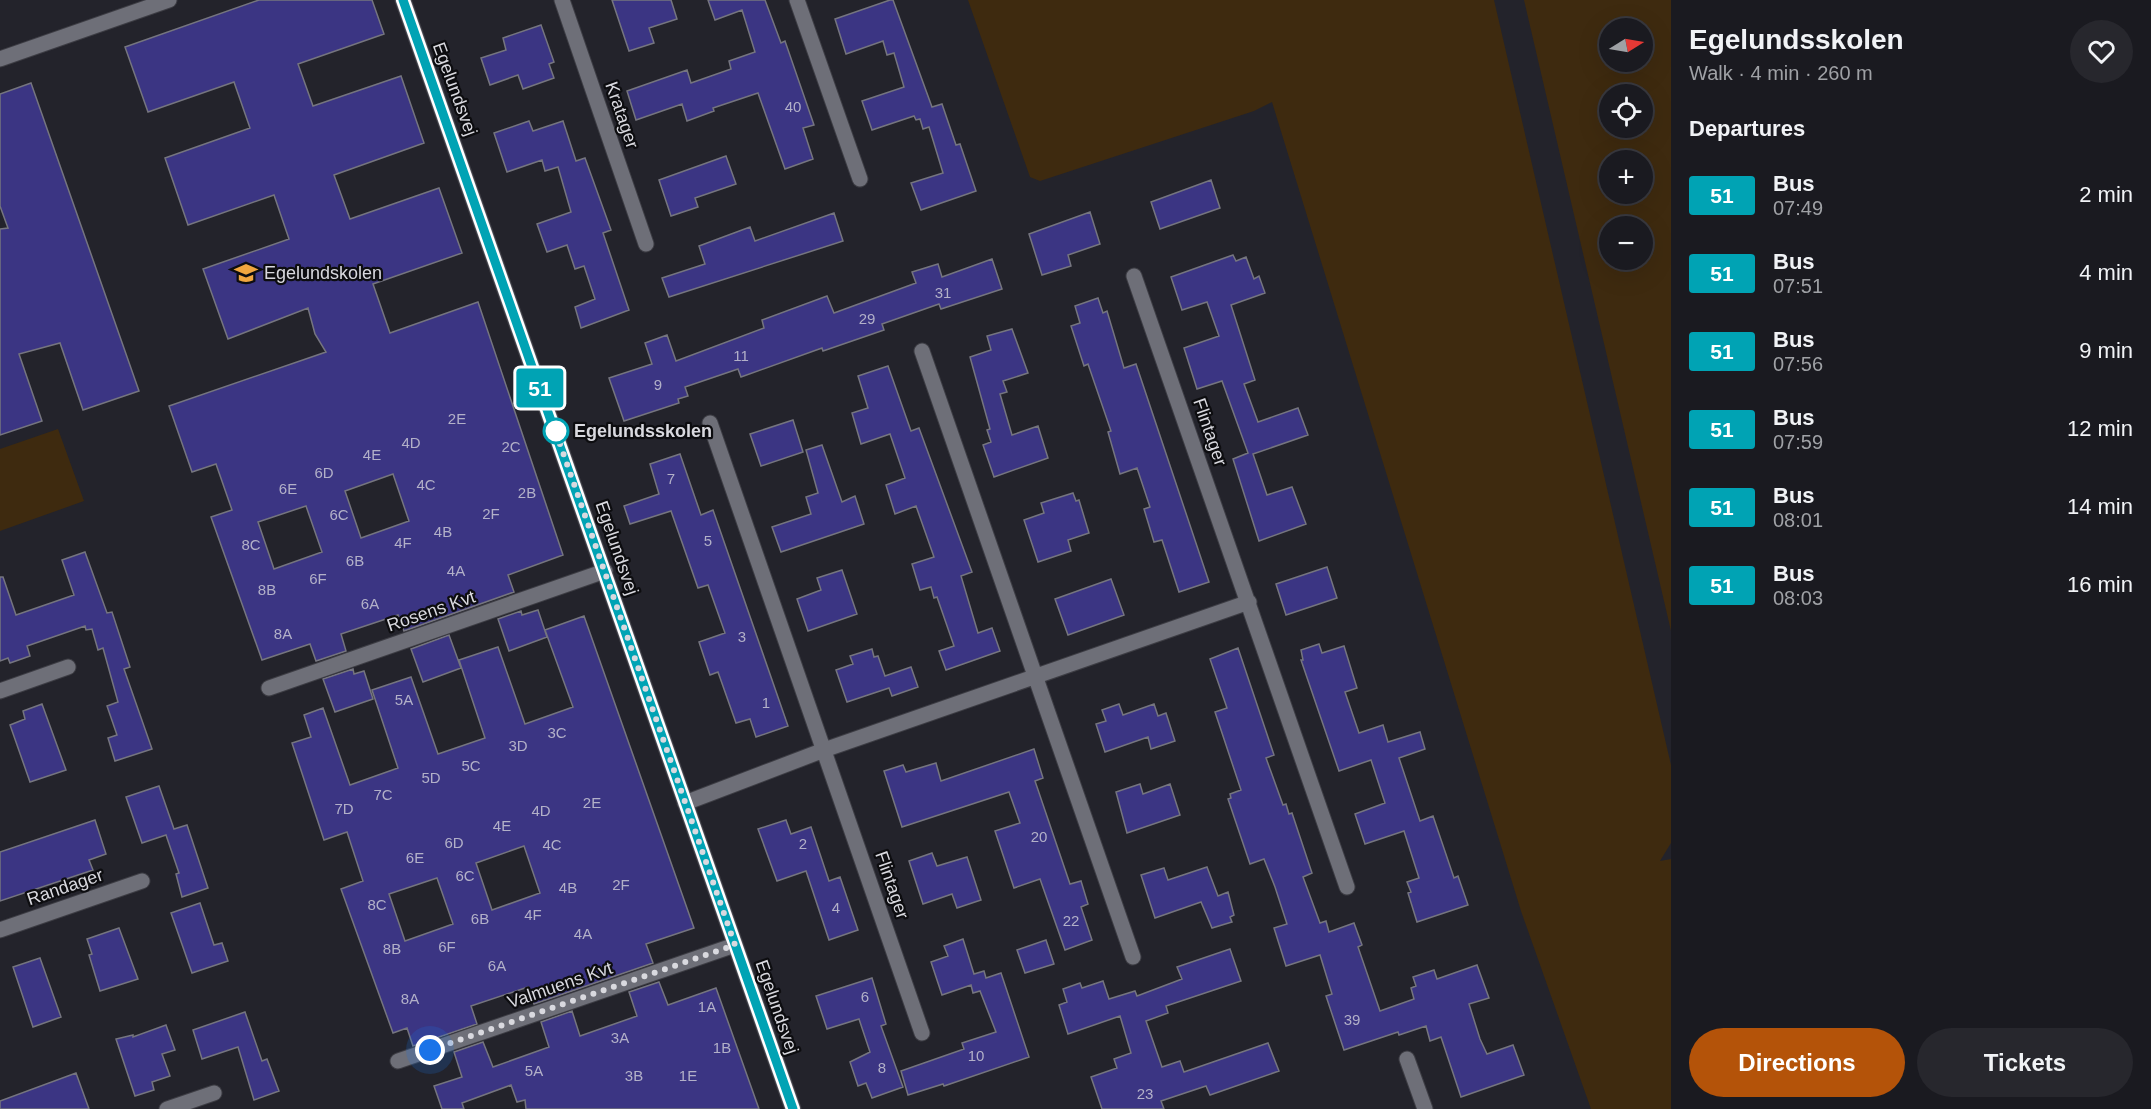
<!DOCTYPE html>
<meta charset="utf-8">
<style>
:root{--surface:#1a1a20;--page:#27272d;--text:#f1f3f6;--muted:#9fa1a5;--line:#38383e;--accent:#b45309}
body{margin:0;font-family:Arial,sans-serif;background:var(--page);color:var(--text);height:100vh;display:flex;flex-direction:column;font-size:22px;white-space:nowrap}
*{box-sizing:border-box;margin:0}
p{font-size:20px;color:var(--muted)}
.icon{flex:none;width:33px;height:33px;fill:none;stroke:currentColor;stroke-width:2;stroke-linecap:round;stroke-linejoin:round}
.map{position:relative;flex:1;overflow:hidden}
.sheet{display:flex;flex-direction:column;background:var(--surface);width:480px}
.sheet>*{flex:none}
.badge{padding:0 12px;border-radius:4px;font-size:21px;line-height:39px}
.needle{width:39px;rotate:79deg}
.tools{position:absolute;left:1599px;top:18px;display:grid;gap:12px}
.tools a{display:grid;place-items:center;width:54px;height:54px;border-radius:50%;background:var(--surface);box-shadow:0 6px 24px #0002,0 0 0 2px var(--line);font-size:30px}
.you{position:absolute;width:30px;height:30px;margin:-15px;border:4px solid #fff;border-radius:50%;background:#1a73e8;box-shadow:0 0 0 9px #1a73e833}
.map>.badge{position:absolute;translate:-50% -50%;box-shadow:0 0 0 3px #fff}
h2{padding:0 18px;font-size:22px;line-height:54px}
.round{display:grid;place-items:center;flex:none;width:63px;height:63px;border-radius:32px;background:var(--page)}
.headline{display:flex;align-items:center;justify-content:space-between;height:102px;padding:0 18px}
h1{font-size:28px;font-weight:800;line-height:45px}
.button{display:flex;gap:12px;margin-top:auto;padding:12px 18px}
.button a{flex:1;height:69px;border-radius:36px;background:var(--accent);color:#fff;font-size:24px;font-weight:800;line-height:69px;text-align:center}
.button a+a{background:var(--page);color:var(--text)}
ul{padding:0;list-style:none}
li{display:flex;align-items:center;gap:18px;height:78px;padding:0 18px}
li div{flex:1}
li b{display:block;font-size:22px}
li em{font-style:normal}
li .badge{min-width:66px;font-weight:700;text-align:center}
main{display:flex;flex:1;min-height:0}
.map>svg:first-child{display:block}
.green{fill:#3e2a0f;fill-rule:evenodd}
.building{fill:#3b3583;stroke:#75757f;stroke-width:1.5;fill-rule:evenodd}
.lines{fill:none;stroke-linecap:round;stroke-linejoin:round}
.minor-casing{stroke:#3d3d44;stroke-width:17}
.minor{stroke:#6e6f78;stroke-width:15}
.line-casing{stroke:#fff;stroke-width:14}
.line{stroke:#00a3b4;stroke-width:9}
.walk{stroke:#d9d9df;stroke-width:6;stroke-dasharray:0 10.8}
.stop-dot{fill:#fff;stroke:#00a3b4;stroke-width:3}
.labels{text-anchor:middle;stroke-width:4.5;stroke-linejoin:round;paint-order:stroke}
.number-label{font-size:15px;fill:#b2b0c8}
.street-label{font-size:18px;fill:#d9d9df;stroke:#0d0d10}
.poi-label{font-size:18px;fill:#d9d9df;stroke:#0d0d10;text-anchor:start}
.stop-label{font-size:18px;font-weight:bold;fill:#d9d9df;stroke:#0d0d10;text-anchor:start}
</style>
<main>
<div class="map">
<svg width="1671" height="1109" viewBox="0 0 1671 1109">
<rect width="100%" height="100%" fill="#23232b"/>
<path class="green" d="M968,0H1494L1671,765V843L1660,861L1671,859V1109H1591L1521,911L1272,102L1254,111L1040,181L1030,177Z
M1524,0H1671V631ZM1610,28H1642V62H1610ZM1610,94H1642V128H1610ZM1642,160V194H1610V160ZM1642,226V260H1610V226Z
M58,429L84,501L0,531V449Z"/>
<path class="building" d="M259,0H372L384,34L298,64L313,106L401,76L424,143L334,175L350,219L439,188L462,253L373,284L390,333L478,302L563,555L508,575L514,592L404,631L398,615L341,634L346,651L316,661L310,644L262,660L211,517L232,510L216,464L192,472L169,406L326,352L315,334L308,308L228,339L203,269L289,239L274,195L188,225L165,158L250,128L234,82L148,112L125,47ZM393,474L409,521L361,538L345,491ZM306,506L322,552L274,569L258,522Z
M612,0H671L677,19L649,28L654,43L629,51Z
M708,0H765L781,43L785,41L814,125L803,128L813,159L785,169L758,93L713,108L714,111L687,121L682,104L636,120L627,91L687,70L691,83L731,69L729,61L755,52L742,10L715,20Z
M890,0H893L932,107L942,104L956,145L960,144L976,191L921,210L911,183L943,173L929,127L923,129L920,119L916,120L914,116L872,130L862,101L904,87L894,53L887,55L883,41L846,54L835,19Z
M541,25L554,62L549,64L554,78L523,89L518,75L490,85L481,58L506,50L503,38Z
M31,83L139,391L83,410L60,343L19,354L42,421L0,435V229L8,228L0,206V94Z
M529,121L533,131L563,121L576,161L585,158L611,230L603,233L629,310L581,328L575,307L595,299L584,266L575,269L567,245L547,252L537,224L571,212L558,167L545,171L542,160L507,172L494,133Z
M726,156L736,184L695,198L698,207L671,216L659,180Z
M1211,180L1220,208L1160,229L1151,202Z
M1090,212L1100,244L1068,255L1071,266L1042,275L1029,234Z
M834,213L843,241L669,297L662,278L705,264L699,246L750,227L755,241Z
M1233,255L1236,261L1246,257L1254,279L1259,276L1265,293L1231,305L1255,380L1244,384L1258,422L1298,408L1308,435L1253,454L1267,495L1292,487L1306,524L1259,541L1233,459L1248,453L1222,381L1197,389L1184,348L1219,336L1207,302L1182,310L1171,277Z
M992,259L1002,289L941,309L939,304L882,324L884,330L823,351L822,348L741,377L738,369L685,387L688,396L678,399L679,403L624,421L609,378L652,364L645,343L667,335L676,361L764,328L762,320L827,296L834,313L916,283L912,272L938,264L942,277Z
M1098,298L1103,313L1107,311L1124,368L1136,364L1209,582L1179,592L1162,540L1154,542L1144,509L1150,507L1137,468L1120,474L1108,432L1111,431L1088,364L1084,366L1071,326L1080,323L1075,306Z
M1012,329L1028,373L1003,381L1007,392L1000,394L1012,435L1038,426L1048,458L994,477L983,445L991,442L987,430L990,429L970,357L991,350L987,336Z
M888,366L911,431L919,428L972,572L961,576L978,633L992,628L1000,651L946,670L939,651L954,646L937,597L934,598L931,587L920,590L912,564L934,557L916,506L895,514L886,485L905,478L890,434L861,444L852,413L868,408L858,376Z
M793,420L803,452L761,466L750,434Z
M822,445L842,502L855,496L864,524L781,552L772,527L811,514L806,497L818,493L806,450Z
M680,454L701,515L713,510L788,726L756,737L750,719L736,723L718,672L710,675L699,642L725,633L708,585L698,588L671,511L630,524L624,506L659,494L650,464Z
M1073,493L1076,501L1079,500L1089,533L1068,540L1071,551L1038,562L1024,520L1044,513L1041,503Z
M85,552L107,613L112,612L130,667L124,669L152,749L115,761L108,738L117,735L107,706L118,702L103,648L98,650L92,629L86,630L85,626L27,646L30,656L10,663L8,658L0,661V577H3L16,615L74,595L62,560Z
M1327,567L1337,598L1286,615L1276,584Z
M842,570L857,614L808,631L797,599L821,590L817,578Z
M1111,579L1124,615L1068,635L1055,599Z
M538,610L547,637L509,651L498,619L521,611L522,615Z
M584,616L694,928L646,944L653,963L534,1004L528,987L471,1006L477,1024L413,1046L407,1028L393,1033L341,889L363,881L347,832L324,840L292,743L311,737L304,715L323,708L350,785L398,768L372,690L411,677L438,754L485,738L459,660L498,647L525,724L573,707L545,630ZM524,846L540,893L492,910L476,863ZM437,878L453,924L405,941L389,894Z
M449,635L461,668L423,682L411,649Z
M1319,644L1322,653L1344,646L1357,688L1345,692L1359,733L1383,725L1388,742L1420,732L1425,749L1399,758L1420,821L1433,816L1454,878L1458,876L1468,905L1417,922L1408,893L1411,892L1407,882L1419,878L1404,831L1365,844L1355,814L1385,803L1371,760L1339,771L1301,660H1303L1301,650Z
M1238,648L1274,755L1266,758L1283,805L1286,804L1289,814L1292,813L1312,873L1303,877L1320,923L1326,921L1329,932L1354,923L1362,945L1358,947L1380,1011L1414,999L1411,988L1416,986L1413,977L1434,970L1437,979L1477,965L1489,998L1469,1004L1480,1039L1487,1054L1513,1045L1524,1075L1461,1097L1441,1037L1430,1041L1426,1026L1399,1035L1398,1032L1344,1050L1326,996L1332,994L1320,955L1286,966L1274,928L1287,924L1275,887L1264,859L1250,864L1228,799L1231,798L1230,794L1241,790L1215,712L1227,708L1210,659Z
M872,649L874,657L878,656L885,676L911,667L918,687L892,696L889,688L847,702L836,670L853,664L850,656Z
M353,669L354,674L364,671L373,699L335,712L323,679Z
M42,704L66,770L30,782L10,725L25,719L23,711Z
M1119,704L1123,715L1154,704L1158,716L1166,713L1175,741L1151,749L1148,737L1105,752L1096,724L1106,721L1102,710Z
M1034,749L1043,778L1035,781L1070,884L1081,881L1088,904L1081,907L1092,940L1065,950L1040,879L1014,888L995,831L1020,823L1009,792L902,827L884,771L903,765L906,772L936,763L941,781Z
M1140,784L1143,794L1170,784L1180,815L1127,833L1116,792Z
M159,786L174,829L187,825L208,888L182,897L176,874L179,873L166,835L142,843L126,797Z
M95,820L106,854L89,860L93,870L0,901V852Z
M786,820L791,834L811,827L829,881L840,877L858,930L829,940L806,871L777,881L758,829Z
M932,853L937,866L967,857L981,900L957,908L952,894L923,904L909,861Z
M1207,867L1218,896L1228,892L1234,915L1230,917L1232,922L1212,928L1201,902L1155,918L1141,875L1164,868L1168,880Z
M200,903L214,945L222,943L228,961L192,973L171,913Z
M119,928L138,979L100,991L89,955L92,954L87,939Z
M963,939L974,974L984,971L986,978L1001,973L1029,1057L944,1086L943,1084L908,1095L901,1071L964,1049L962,1043L996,1032L980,991L973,993L971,985L942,995L931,962L948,956L944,946Z
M1046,940L1054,964L1025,973L1017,950Z
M1230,949L1241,981L1166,1006L1168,1013L1146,1021L1162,1067L1180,1061L1184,1072L1268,1043L1279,1071L1210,1095L1206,1086L1161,1101L1164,1109H1102L1091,1077L1117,1068L1114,1059L1131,1053L1120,1016L1068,1034L1059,1005L1067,1002L1063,989L1080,983L1082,988L1103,981L1109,999L1135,991L1137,996L1182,979L1177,967Z
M40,958L61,1017L33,1027L13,967Z
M872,978L886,1024L881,1026L903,1087L872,1098L866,1083L858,1086L850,1062L870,1052L859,1019L827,1029L816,996Z
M659,982L668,1005L716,988L759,1109H526L525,1100L517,1102L511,1085L462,1103L464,1109H442L434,1086L462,1077L454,1052L483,1042L493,1067L549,1047L541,1022L572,1011L580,1036L637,1016L629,992Z
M245,1012L262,1061L267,1059L279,1091L254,1100L238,1047L202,1059L193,1030Z
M166,1025L175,1050L162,1054L170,1076L152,1082L154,1090L135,1096L116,1039L133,1035V1037Z
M76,1073L89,1109H0V1101Z"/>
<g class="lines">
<g class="minor-casing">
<path id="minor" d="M403,0L793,1109
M562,0L646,244
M797,0L860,179
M0,59L169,0
M1134,276L1347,887
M922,351L1133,957
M710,423L922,1033
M269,688L605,571
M0,691L68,667
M685,803L824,750L1249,602
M0,930L142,881
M1407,1059L1425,1109
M398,1061L735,945
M167,1109L214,1093"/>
</g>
<use href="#minor" class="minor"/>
</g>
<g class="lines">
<g class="line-casing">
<path id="line" d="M403,0L793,1109"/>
</g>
<use href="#line" class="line"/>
<path class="walk" d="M430,1050L735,945L553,424L556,431"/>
</g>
<defs>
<g id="school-bare" transform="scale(1.8)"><path d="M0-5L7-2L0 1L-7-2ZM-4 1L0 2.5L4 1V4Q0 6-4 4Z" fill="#f1a63f" stroke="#0d0d10" stroke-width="2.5" paint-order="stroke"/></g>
</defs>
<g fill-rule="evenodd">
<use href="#school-bare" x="246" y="273"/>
</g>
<circle class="stop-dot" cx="556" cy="431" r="12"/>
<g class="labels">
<g class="number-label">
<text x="793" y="112">40</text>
<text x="943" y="298">31</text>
<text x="867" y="324">29</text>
<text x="741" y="361">11</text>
<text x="658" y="390">9</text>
<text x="457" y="424">2E</text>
<text x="411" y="448">4D</text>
<text x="511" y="452">2C</text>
<text x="372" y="460">4E</text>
<text x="324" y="478">6D</text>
<text x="671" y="484">7</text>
<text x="426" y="490">4C</text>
<text x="288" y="494">6E</text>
<text x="527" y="498">2B</text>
<text x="491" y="519">2F</text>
<text x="339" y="520">6C</text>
<text x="443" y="537">4B</text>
<text x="708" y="546">5</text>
<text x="403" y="548">4F</text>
<text x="251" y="550">8C</text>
<text x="355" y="566">6B</text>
<text x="456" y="576">4A</text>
<text x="318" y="584">6F</text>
<text x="267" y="595">8B</text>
<text x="370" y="609">6A</text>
<text x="283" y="639">8A</text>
<text x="742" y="642">3</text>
<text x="404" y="705">5A</text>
<text x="766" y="708">1</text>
<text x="557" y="738">3C</text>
<text x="518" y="751">3D</text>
<text x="471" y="771">5C</text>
<text x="431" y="783">5D</text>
<text x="383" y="800">7C</text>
<text x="592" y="808">2E</text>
<text x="344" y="814">7D</text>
<text x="541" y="816">4D</text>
<text x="502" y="831">4E</text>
<text x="1039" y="842">20</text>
<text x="454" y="848">6D</text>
<text x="803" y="849">2</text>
<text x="552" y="850">4C</text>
<text x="415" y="863">6E</text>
<text x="465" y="881">6C</text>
<text x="621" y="890">2F</text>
<text x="568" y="893">4B</text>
<text x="377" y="910">8C</text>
<text x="836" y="913">4</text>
<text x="533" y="920">4F</text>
<text x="480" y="924">6B</text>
<text x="1071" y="926">22</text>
<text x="583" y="939">4A</text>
<text x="447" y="952">6F</text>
<text x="392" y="954">8B</text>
<text x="497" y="971">6A</text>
<text x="865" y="1002">6</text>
<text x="410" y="1004">8A</text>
<text x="707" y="1012">1A</text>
<text x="1352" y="1025">39</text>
<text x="620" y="1043">3A</text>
<text x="722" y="1053">1B</text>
<text x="976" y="1061">10</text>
<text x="882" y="1073">8</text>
<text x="534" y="1076">5A</text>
<text x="634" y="1081">3B</text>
<text x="688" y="1081">1E</text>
<text x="1145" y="1099">23</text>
</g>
<g class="street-label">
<text transform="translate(455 89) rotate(70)" y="6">Egelundsvej</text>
<text transform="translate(622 115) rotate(71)" y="6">Kratager</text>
<text transform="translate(1210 432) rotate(71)" y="6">Flintager</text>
<text transform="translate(617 548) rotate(71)" y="6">Egelundsvej</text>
<text transform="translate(431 611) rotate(-19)" y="6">Rosens Kvt</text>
<text transform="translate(892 885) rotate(71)" y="6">Flintager</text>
<text transform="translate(65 887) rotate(-19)" y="6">Randager</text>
<text transform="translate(560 985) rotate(-19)" y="6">Valmuens Kvt</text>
<text transform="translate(777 1007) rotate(71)" y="6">Egelundsvej</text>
</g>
<g class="poi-label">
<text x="264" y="279">Egelundskolen</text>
</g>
<g class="stop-label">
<text x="574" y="437">Egelundsskolen</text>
</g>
</g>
</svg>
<div class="tools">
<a><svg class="needle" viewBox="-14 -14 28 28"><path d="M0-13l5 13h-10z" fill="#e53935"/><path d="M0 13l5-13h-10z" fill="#9fa1a5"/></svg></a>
<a><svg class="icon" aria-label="locate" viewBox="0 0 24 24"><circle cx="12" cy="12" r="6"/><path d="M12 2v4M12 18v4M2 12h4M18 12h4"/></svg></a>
<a>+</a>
<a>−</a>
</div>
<div class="you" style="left:430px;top:1050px"></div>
<b class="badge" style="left:540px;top:388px;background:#00a3b4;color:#fff">51</b>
</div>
<section class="sheet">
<div class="headline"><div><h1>Egelundsskolen</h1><p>Walk · 4 min · 260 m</p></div><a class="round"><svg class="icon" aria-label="heart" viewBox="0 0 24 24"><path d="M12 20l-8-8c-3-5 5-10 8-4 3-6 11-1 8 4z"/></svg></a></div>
<h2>Departures</h2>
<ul>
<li><span class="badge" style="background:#00a3b4;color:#fff">51</span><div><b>Bus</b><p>07:49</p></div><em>2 min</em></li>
<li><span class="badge" style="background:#00a3b4;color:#fff">51</span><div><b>Bus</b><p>07:51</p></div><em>4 min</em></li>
<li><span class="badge" style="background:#00a3b4;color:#fff">51</span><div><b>Bus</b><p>07:56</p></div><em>9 min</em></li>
<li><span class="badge" style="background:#00a3b4;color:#fff">51</span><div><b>Bus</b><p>07:59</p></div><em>12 min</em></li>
<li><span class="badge" style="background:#00a3b4;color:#fff">51</span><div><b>Bus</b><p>08:01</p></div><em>14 min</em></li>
<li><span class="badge" style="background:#00a3b4;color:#fff">51</span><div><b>Bus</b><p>08:03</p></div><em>16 min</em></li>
</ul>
<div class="button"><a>Directions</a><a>Tickets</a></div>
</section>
</main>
